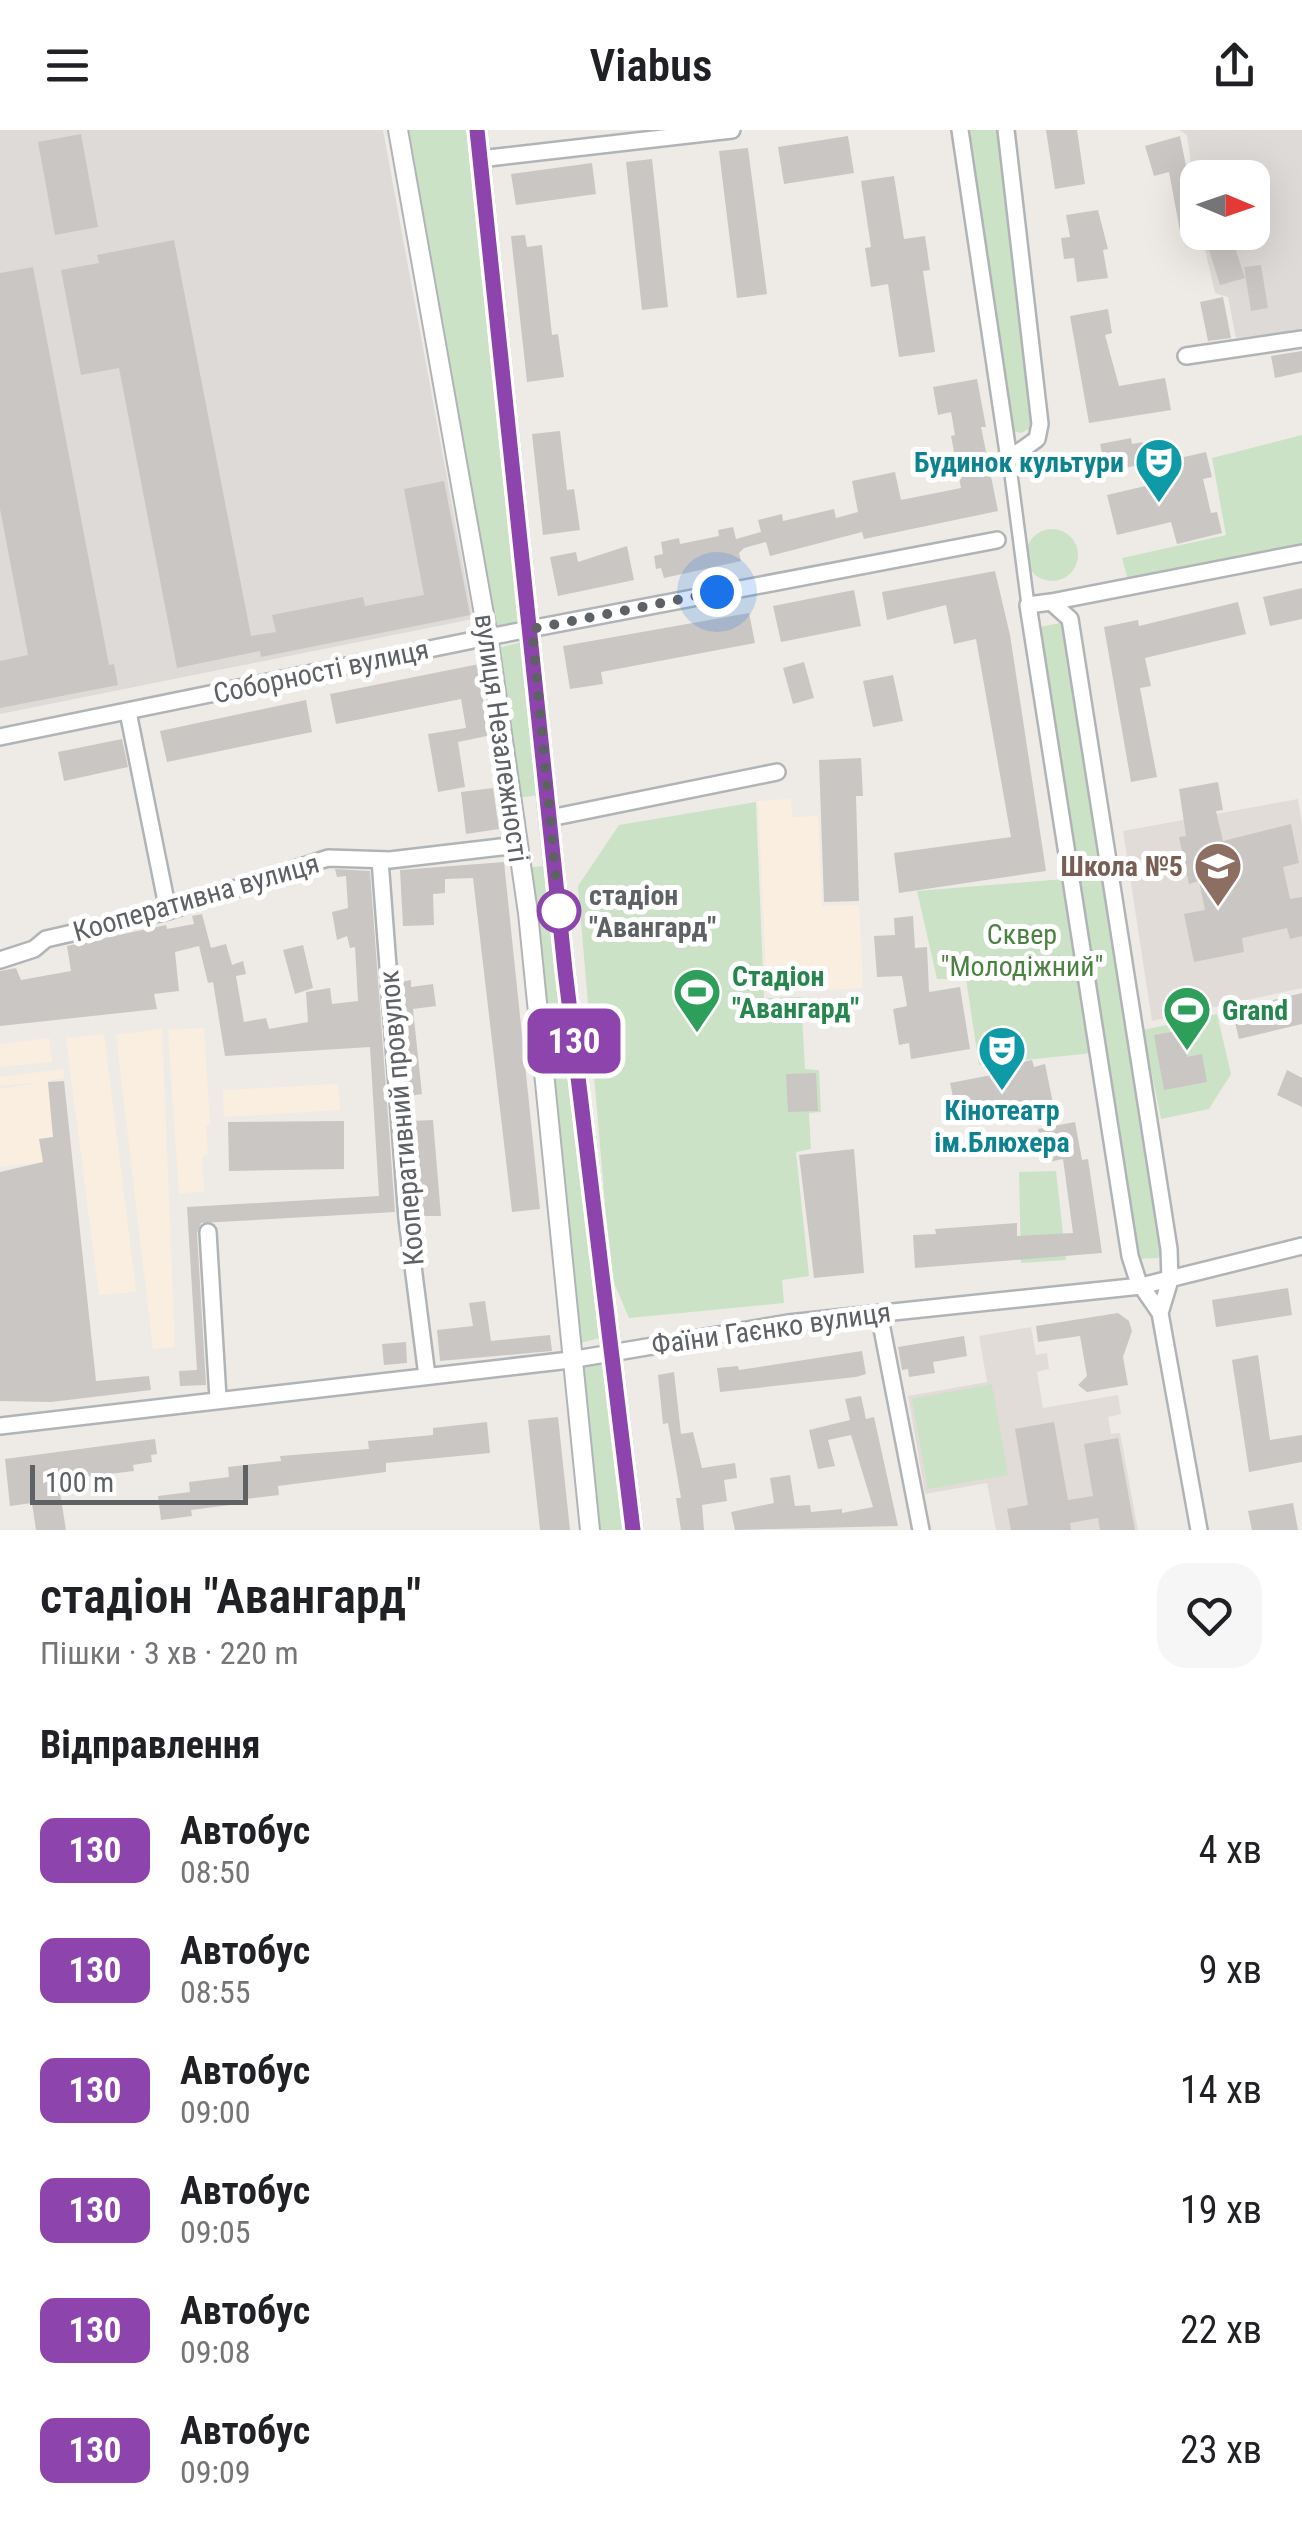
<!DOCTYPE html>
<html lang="uk">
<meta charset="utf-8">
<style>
:root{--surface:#fff;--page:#f6f6f6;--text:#202124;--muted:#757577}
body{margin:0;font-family:"Roboto Condensed",sans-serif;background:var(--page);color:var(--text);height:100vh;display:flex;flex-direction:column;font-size:38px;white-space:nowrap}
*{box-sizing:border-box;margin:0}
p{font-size:32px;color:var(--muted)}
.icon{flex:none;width:55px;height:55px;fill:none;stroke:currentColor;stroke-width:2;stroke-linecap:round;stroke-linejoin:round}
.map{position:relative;height:1400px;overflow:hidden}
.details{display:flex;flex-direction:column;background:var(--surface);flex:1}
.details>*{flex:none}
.badge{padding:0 20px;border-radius:15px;font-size:35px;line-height:65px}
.needle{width:65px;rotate:92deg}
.tools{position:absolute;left:1180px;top:30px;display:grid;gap:20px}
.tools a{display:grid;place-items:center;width:90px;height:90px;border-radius:20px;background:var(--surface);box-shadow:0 10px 40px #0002;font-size:50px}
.scale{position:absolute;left:30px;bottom:25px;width:218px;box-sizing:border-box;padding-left:10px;border:5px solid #5e6265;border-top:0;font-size:28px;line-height:35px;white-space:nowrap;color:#5e6265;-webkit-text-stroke:8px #fff;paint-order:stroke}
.you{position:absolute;width:50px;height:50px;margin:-25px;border:8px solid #fff;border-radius:50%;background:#1a73e8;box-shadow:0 0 0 15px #1a73e833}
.map>.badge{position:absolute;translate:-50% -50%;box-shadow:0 0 0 5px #fff}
h2{padding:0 40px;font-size:38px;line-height:90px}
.round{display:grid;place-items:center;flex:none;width:105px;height:105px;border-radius:30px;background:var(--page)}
.summary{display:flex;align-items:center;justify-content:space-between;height:170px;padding:0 40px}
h1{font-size:48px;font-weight:600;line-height:75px}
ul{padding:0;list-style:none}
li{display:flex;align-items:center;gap:30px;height:120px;padding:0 40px}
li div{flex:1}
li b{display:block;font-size:38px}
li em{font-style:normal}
li .badge{min-width:110px;font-weight:700;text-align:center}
header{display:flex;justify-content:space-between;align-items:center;height:130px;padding:0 40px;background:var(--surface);font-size:45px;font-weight:600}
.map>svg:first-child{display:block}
.commercial{fill:#faeee0}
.industrial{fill:#dddad8}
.education{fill:#e1dcd8}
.green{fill:#cce2c6}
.building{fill:#cac6c3}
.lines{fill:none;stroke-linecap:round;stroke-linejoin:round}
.pedestrian-casing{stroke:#b1b4b7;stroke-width:16}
.minor-casing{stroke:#b1b4b7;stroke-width:20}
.tertiary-casing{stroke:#b1b4b7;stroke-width:22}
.pedestrian{stroke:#fff;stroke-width:11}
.minor{stroke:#fff;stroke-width:15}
.tertiary{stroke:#fff;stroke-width:18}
.line-casing{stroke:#fff;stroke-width:22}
.line{stroke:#8e44ad;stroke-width:15}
.walk{stroke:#5e6265;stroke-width:10;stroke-dasharray:0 18}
.stop-dot{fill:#fff;stroke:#8e44ad;stroke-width:5}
.labels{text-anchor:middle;stroke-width:10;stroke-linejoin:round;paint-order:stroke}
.culture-label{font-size:28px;font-weight:bold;fill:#0d838f;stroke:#fff;text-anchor:end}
.street-label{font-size:28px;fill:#5e6265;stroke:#fff}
.education-label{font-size:28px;font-weight:bold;fill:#785e54;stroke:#fff;text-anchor:end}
.stop-label{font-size:28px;font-weight:bold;fill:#5e6265;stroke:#fff;text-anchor:start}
.park-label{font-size:28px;fill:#4b8141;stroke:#fff}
.leisure-label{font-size:28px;font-weight:bold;fill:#27864d;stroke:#fff;text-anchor:start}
</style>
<header><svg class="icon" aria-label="menu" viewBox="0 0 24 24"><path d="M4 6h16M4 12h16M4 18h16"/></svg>Viabus<svg class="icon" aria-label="share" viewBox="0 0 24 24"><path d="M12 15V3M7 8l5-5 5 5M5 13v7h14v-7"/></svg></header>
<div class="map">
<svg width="1302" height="1400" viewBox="0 0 1302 1400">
<rect width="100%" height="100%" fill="#eeebe6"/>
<path class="commercial" d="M791,669L792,687L818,686L822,776L859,775L863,858L767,863L758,671Z
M204,898L210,994L206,997L208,1024L202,1027L204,1061L179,1064L168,900Z
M162,899L175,1217L153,1219L116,905Z
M104,904L136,1162L99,1165L66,908Z
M49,908L52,932L0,937V914Z
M63,939L64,948L48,951L53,1007L43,1032L0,1037V959L43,952L0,956V947Z
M338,954L340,980L224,987L223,960Z"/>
<path class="industrial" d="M0,0H383L473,489L0,584Z
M1179,0H1302V200L1236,208L1228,167L1215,163L1201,103L1252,102V48H1198L1197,77L1187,5Z"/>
<path class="education" d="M1298,669L1302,693V858L1152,891L1123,701Z
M1031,1197L1036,1225L1047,1223L1049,1239L1037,1242L1043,1278L1118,1265L1121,1284L1108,1287L1111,1304L1120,1303L1138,1400H996L987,1353L925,1364L908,1266L987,1252L979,1206Z"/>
<path class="green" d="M404,0H472L522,490L494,496Z
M970,0H999L1031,290L1029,299L1021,303L1012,301L1007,293Z
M1302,305V416L1128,450L1122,428L1226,405L1212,328Z
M1026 425a26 26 0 1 1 52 0a26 26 0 1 1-52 0Z
M1066,492L1163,1118L1158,1128L1138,1129L1102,922L979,935L966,849H937L917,761L1076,748L1039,497Z
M523,512L539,665L518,668L497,518Z
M756,672L764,868L801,867L805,939L819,940L821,982L809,983L811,1019L796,1022L809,1146L782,1150L784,1173L629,1188L611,1146L578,756L619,695Z
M551,735L604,1207L576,1214L527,738Z
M1217,884L1231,944L1209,979L1161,989L1143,900Z
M1056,1041L1066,1130L1021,1133L1019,1042Z
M598,1232L606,1238L625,1400H596L582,1237Z
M992,1254L1008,1345L928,1359L912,1269Z"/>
<path class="building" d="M1046,0H1077L1085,54L1055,59Z
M81,4L98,97L55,105L38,12Z
M848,6L854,43L784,54L778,17Z
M1180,6L1198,96L1180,101L1169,42L1154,46L1145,16Z
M748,18L767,164L737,168L719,21Z
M652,29L668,177L642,180L626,32Z
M592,33L596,64L516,75L511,44Z
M894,46L904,109L925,106L930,140L923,141L935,222L899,227L888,154L871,157L865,118L871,117L861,51Z
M1098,80L1108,119L1103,120L1108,148L1077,152L1074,128L1064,129L1061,108L1070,107L1066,85Z
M1220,102H1230L1245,148L1220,155L1205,107Z
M525,105L527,117L542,115L552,205L558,204L564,247L527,252L511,106Z
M174,110L251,506L276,502L272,485L363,467L365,476L424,465L404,359L444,351L470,485L261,527L260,521L177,538L119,238L81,245L61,140L99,133L97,125Z
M1261,135L1268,178L1251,181L1244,137Z
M33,137L109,535L114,534L118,555L0,578V531L28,525L0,379V143Z
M1223,167L1231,208L1208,211L1200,172Z
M1108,179L1112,203L1105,205L1119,256L1165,248L1171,280L1089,293L1070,186Z
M1302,221V242L1275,248L1271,226Z
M977,249L986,297H981L998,381L864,409L862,402L770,426L766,412L744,418L739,423L741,431L664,448L661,438L656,439L654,426L663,424L661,412L679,408L680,414L719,406L718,400L733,397L736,409L761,402L758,390L782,384L783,391L834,379L836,388L858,382L852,351L895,342L901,370L961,358L951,306L955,305L951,282L938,285L933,257Z
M560,301L567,360L574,359L580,400L543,405L532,304Z
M1131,308L1132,314L1143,312L1148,333L1106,342L1100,314Z
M1206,322L1212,347L1203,349L1211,383L1217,382L1222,403L1177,414L1171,392L1117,405L1107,365L1158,353L1154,334Z
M627,416L634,450L558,466L550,427L576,422L578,432Z
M995,441L1010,505L1046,741L899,763L894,723L1011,707L976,509L954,514L946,475L887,490L882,462Z
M1302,458V489L1270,496L1263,467Z
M854,460L861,496L781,512L773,476Z
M1238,472L1246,504L1145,528L1151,556L1140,558L1157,647L1131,652L1104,497L1138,490L1139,496Z
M749,483L755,513L601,542L603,554L570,559L563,516Z
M804,532L814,568L793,574L783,538Z
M479,534L487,606L458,612L465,657L438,662L428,604L466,598L461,569L336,594L330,564Z
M893,545L903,591L873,597L863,551Z
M306,570L312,602L167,632L160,601Z
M122,609L128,637L64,651L58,622Z
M861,628L863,666H856L859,771L824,772L819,630Z
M1218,652L1223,680L1216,681L1223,711L1291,694L1299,733L1283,737L1290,769L1302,767V806L1290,809L1287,798L1242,808L1244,822L1194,832L1184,784L1205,780L1199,751L1189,754L1179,707L1186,706L1179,659Z
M493,658L499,699L466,704L461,662Z
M504,732L540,1079L512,1082L473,748L445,749V763L433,764L434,795L403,796L400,740Z
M335,739L370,741L395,1082L201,1093L197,1103L206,1255L180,1256L179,1241L197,1240L187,1077L379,1066L370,917L225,926L213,852L208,853L199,816L175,822L179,861L154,864L157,879L0,896V841L16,838L21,850L71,841L67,816L166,795L167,799L194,794L192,786L202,784L211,818L226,814L232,835L243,831L246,844L236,846L244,892L266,888L269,899L308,892L306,862L330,858L332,874L358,871L355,817L350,818L347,806L337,810L332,782L348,778L346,746L337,747Z
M913,786L915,818L927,817L929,862L960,857L970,919L911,929L909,913L899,915L893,879L907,876L902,846L877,847L874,806L895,805L894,788Z
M303,815L313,858L295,864L283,820Z
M411,850V857L433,854L436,876L413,879L422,964L409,966L400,852Z
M1302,863V894L1239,909L1232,880Z
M1183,900L1187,927L1202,924L1207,952L1164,960L1154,905Z
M1032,930L1034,937L1045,934L1053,973L1039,975L1040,981L1002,988L999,977L957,985L950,953L997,944L996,938Z
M1287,940L1302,948V977L1277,965Z
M816,943L818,981L788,982L786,944Z
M64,951L96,1251L149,1246L151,1260L51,1272L0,1271V1042L43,1032L39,1009L53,1007L48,952Z
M433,990L441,1086H418L411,991Z
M344,991V1039L229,1041L228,992Z
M1075,992L1082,1030L1088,1029L1102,1123L915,1138L913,1105L936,1104L935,1099L1017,1093V1106L1073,1103L1063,1029L1044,1033L1038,999Z
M854,1019L864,1143L814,1148L799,1025Z
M1288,1158L1292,1185L1216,1197L1212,1170Z
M485,1171L491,1211L550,1205L552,1221L440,1231L437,1200L473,1196L469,1173Z
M1118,1183L1129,1191L1132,1201L1123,1227L1128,1255L1087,1262L1078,1255L1087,1246L1080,1206L1038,1212L1036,1196Z
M964,1206L967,1226L933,1232L935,1243L909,1247L908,1239L902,1240L898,1217Z
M406,1212L407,1233L384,1235L382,1214Z
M862,1221L866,1244L856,1247L720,1262L717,1238L738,1236L739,1240Z
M1258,1225L1270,1310L1302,1305V1332L1249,1342L1232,1230Z
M674,1242L681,1304L693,1302L702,1338L735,1333L737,1348L724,1350L727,1371L702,1375L704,1400H681L676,1368H681L668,1293L663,1294L658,1245Z
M861,1266L866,1289L874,1287L898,1396L735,1400L731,1382L774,1373L770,1348L790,1345L795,1376L810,1375L811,1382L842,1379V1383L873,1377L851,1305L828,1310L835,1336L818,1339L809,1300L850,1290L845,1269Z
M558,1287L570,1400H540L528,1290Z
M487,1292L490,1323L386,1333V1342L278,1356L279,1365L230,1371V1375L191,1380L192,1386L161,1390L158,1366L190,1362L189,1352L229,1347L228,1337L281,1331L280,1326L369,1319L368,1311L433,1305V1298Z
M1054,1292L1068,1370L1093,1366L1084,1314L1118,1308L1135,1400H1100L1098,1388L1070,1393L1071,1400H1011L1007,1379L1028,1375L1015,1299Z
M155,1309L157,1324L151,1325L152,1332L133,1335L134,1341L58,1350L66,1400H36L32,1373L10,1376L5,1329Z
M1293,1373L1298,1400H1252L1248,1381Z"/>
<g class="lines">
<g class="pedestrian-casing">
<path id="pedestrian" d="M1009,329L1028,475"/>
</g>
<g class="minor-casing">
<path id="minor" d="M960,0L1009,329L1037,309L1040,294L1006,0
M480,29L732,0
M1186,226L1302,209
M1051,472L1302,423
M128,582L168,781
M0,607L488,507L997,410
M550,688L777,642
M380,730L407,1089L427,1246
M0,830L34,819L46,809L168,781L328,728L390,730L517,715
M208,1102L218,1268
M879,1183L921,1400
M1160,1183L1170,1150L1169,1119L1070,489L1051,472L1028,475L1130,1126L1138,1151L1160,1183L1199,1400
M0,1296L570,1230L788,1193L1141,1156L1302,1116"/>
</g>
<g class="tertiary-casing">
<path id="tertiary" d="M398,0L488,507L528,783L590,1400
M477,0L565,841L633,1400"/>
</g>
<use href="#pedestrian" class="pedestrian"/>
<use href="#minor" class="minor"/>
<use href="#tertiary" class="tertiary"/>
</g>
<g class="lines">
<g class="line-casing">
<path id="line" d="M477,0L565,840L633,1400"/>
</g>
<use href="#line" class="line"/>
<path class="walk" d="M559,781L532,499L717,462"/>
</g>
<defs>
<g id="theatre-pin" transform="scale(2.5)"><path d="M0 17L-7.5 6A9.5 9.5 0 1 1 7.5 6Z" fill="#0f9aa8" stroke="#fff"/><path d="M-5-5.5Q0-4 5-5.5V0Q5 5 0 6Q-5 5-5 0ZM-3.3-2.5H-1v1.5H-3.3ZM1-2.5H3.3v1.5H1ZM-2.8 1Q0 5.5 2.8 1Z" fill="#fff"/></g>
<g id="school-pin" transform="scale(2.5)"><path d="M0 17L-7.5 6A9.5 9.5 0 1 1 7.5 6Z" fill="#8d6e63" stroke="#fff"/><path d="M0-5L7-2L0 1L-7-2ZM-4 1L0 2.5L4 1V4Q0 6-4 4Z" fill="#fff"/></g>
<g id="stadium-pin" transform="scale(2.5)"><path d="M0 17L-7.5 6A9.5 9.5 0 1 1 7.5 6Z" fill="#2e9e5b" stroke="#fff"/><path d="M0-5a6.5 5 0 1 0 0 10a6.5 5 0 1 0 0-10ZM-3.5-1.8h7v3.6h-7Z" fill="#fff"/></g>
</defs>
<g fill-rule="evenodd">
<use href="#theatre-pin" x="1159" y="332"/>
<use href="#school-pin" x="1218" y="736"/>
<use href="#stadium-pin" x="697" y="862"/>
<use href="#stadium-pin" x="1187" y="880"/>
<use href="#theatre-pin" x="1002" y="920"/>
</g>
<circle class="stop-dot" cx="559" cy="781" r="20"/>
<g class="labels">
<g class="culture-label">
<text x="1124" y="342">Будинок культури</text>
<text x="1002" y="990" text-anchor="middle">Кінотеатр<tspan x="1002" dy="32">ім.Блюхера</tspan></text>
</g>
<g class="street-label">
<text transform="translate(321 541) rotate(-12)" y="10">Соборності вулиця</text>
<text transform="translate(502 608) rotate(82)" y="10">вулиця Незалежності</text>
<text transform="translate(196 767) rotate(-16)" y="10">Кооперативна вулиця</text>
<text transform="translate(401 988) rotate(-95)" y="10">Кооперативний провулок</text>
<text transform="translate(771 1198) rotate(-8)" y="10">Фаїни Гаєнко вулиця</text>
</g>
<g class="education-label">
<text x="1183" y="746">Школа №5</text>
</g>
<g class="stop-label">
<text x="589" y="775">стадіон<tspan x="589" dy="32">"Авангард"</tspan></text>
</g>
<g class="park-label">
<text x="1022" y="814">Сквер<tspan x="1022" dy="32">"Молодіжний"</tspan></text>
</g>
<g class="leisure-label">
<text x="732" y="856">Стадіон<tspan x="732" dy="32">"Авангард"</tspan></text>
<text x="1222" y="890">Grand</text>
</g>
</g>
</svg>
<div class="tools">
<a><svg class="needle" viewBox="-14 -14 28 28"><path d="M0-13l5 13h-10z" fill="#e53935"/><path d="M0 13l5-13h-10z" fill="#757577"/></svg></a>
</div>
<div class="scale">100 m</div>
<div class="you" style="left:717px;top:462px"></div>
<b class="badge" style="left:574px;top:911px;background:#8e44ad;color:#fff">130</b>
</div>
<section class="details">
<div class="summary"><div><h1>стадіон &quot;Авангард&quot;</h1><p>Пішки · 3 хв · 220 m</p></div><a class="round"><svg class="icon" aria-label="heart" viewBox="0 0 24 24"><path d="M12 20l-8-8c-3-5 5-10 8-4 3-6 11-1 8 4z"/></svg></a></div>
<h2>Відправлення</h2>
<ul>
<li><span class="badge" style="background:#8e44ad;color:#fff">130</span><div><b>Автобус</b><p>08:50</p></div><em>4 хв</em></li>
<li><span class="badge" style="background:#8e44ad;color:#fff">130</span><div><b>Автобус</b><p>08:55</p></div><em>9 хв</em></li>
<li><span class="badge" style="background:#8e44ad;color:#fff">130</span><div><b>Автобус</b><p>09:00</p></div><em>14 хв</em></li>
<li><span class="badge" style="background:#8e44ad;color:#fff">130</span><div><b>Автобус</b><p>09:05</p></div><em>19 хв</em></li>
<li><span class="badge" style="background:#8e44ad;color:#fff">130</span><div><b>Автобус</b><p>09:08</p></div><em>22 хв</em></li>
<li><span class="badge" style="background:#8e44ad;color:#fff">130</span><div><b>Автобус</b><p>09:09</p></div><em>23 хв</em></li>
</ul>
</section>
